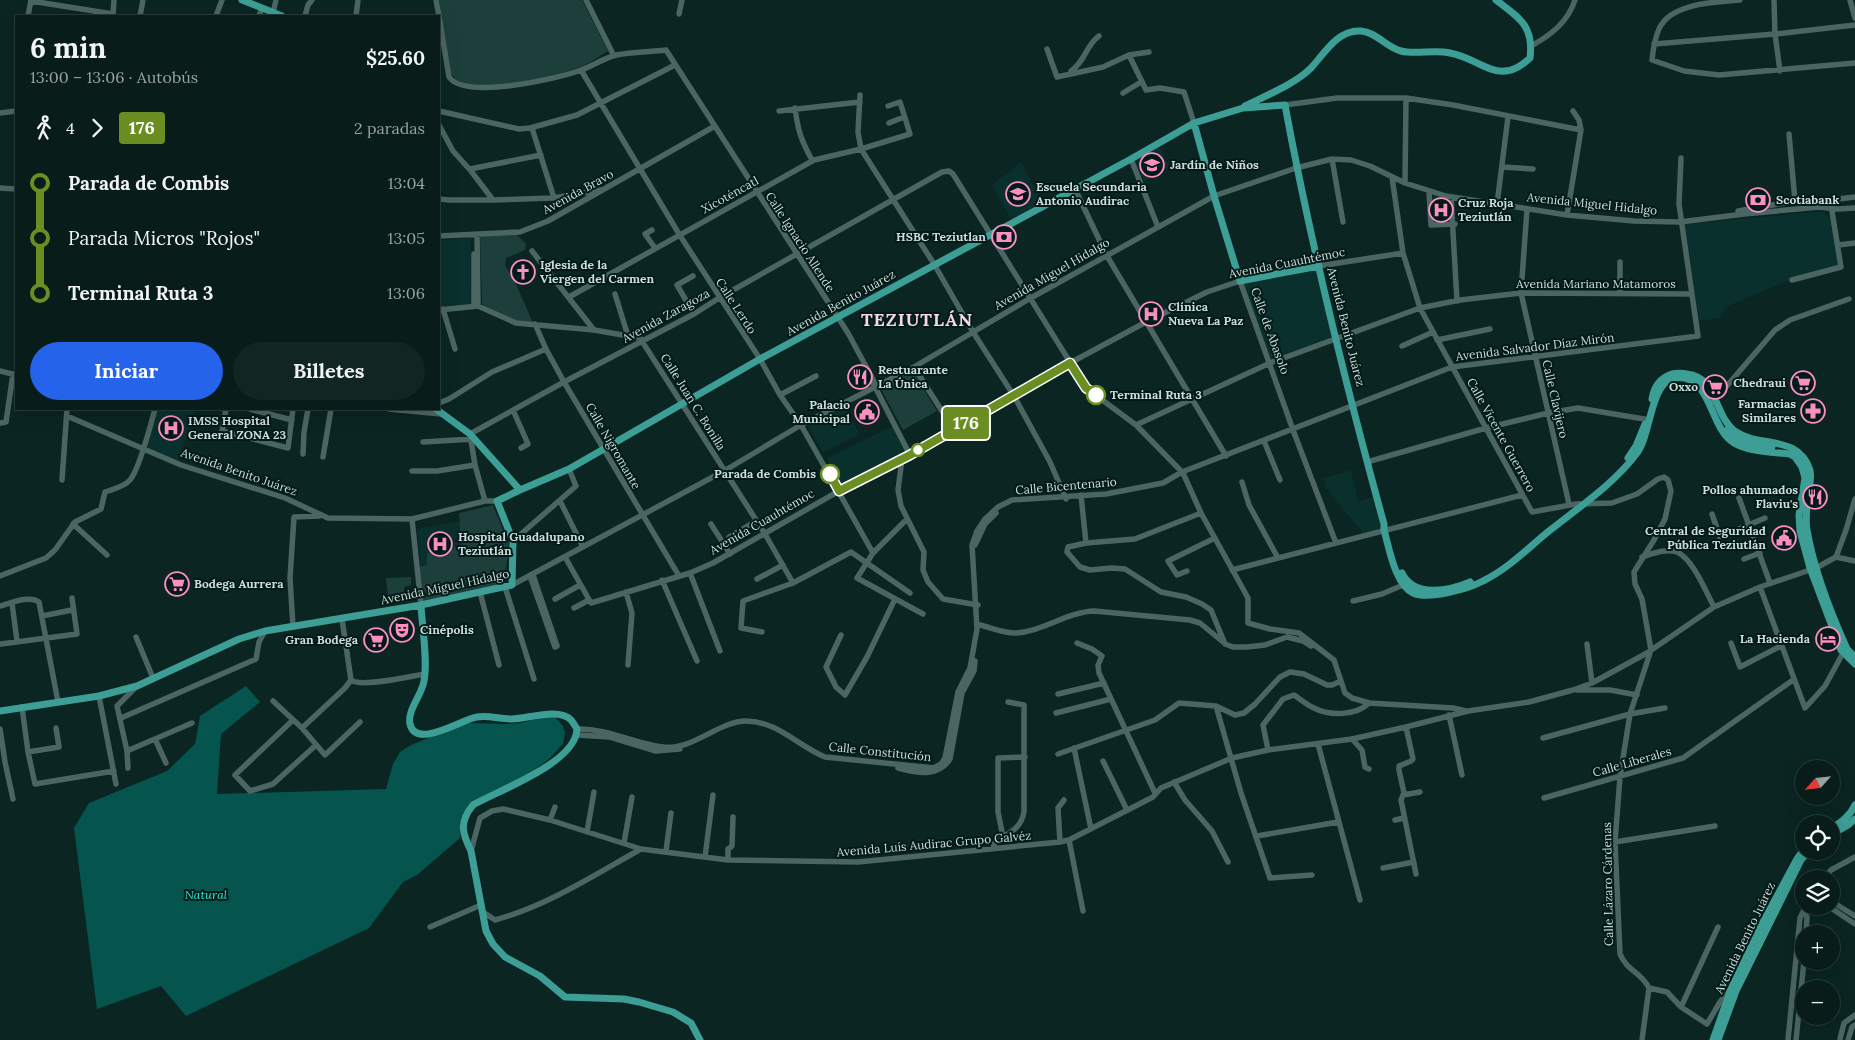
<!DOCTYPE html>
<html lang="es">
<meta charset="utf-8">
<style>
:root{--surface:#081c1a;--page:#112523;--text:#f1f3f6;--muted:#98a1a2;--line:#293a39;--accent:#2563eb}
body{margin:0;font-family:Lora,serif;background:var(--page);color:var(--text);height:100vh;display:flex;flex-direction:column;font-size:19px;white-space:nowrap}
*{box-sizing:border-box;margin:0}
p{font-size:16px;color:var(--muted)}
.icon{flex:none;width:28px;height:28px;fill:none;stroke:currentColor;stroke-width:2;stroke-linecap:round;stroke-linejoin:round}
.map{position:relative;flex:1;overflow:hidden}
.side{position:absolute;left:15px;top:15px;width:425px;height:395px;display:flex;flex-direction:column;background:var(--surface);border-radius:0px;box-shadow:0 5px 20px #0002,0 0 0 1px var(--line)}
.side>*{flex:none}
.badge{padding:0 10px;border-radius:4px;font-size:18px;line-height:32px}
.needle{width:32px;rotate:243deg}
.fabs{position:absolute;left:1795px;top:760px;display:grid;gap:10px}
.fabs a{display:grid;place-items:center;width:45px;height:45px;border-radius:50%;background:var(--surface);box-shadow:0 5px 20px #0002,0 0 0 1px var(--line);font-size:25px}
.map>.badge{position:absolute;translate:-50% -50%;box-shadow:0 0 0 2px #fff}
.legs{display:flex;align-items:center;gap:8px;height:55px;padding:0 15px;font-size:16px}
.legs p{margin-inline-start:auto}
.summary{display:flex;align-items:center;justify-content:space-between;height:85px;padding:0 15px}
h1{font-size:28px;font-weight:700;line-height:38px}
.primary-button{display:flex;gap:10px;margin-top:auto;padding:10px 15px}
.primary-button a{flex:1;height:58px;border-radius:30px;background:var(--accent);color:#fff;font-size:20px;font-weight:700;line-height:58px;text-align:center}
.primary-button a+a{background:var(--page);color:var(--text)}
ul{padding:0 15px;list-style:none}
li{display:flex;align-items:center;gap:18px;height:55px;font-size:19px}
li i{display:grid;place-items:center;width:8px;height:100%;margin:0 6px;background:currentColor}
li i::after{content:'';width:12px;height:12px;margin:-6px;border:4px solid;border-radius:50%;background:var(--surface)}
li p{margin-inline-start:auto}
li:first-child i{background:linear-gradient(#0000 50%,currentColor 0)}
li:last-child i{background:linear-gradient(currentColor 50%,#0000 0)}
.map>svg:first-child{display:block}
.built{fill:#09302c}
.green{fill:#1c3f3b}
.forest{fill:#05544d}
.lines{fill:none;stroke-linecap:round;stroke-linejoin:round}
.minor{stroke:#4b6662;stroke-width:5.5}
.major{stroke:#3c9e94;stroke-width:7}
.line-1-casing{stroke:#fff;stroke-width:11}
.line-1{stroke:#6b8e23;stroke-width:8}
.stop-1-dot{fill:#fff;stroke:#6b8e23;stroke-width:2.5}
.labels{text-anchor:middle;stroke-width:4;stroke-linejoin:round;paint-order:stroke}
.poi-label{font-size:12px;font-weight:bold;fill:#cedddb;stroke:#021b18;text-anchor:start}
.street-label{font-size:12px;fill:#cedddb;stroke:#021b18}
.stop-label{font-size:12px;font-weight:bold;fill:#cedddb;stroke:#021b18;text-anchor:start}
.park-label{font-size:12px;font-style:italic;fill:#28eddc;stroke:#021b18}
.district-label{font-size:18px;font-weight:bold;letter-spacing:1px;fill:#f6d6e3;stroke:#021b18}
</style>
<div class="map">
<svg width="1855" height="1040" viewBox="0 0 1855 1040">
<rect width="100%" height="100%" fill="#0a2522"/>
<path class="built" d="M1160,146L1169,167L1144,181L1136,162L1138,159Z
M1021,162L1043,204L1012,221L992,185Z
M1433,195L1449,198L1450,222H1434Z
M1814,212H1824L1832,221L1839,267L1784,282L1726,307L1720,318L1699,321L1685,224Z
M471,237L472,305L439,307V241Z
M1317,269L1332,337L1271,359L1244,284Z
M844,405L860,434L823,453L807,424Z
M158,409H196L178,461L147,448Z
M893,426L907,454L842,487L827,458Z
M1351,470L1358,501L1375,497L1383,528L1364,534L1325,487L1323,478Z
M460,521L461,538L451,541L452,543L461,541V546L427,553V565L421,566L417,529Z"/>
<path class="green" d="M439,0H582L608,51C601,55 593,61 585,65C560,76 485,93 460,82C456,80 452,76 450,71Z
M516,234L526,244L525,250L506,258L505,265L516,284L533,323L517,321L482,304L480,235Z
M912,370L937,411L903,430L880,387Z
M493,505L510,547L502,587L421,604L418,567L427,565V553L461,546L459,513Z
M411,577V585L404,587V601L394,602L393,595L388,597L386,578Z"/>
<path class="forest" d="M246,686L260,702L221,734L217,794L386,789L393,764L400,752L411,745L466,723L505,724L521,723L549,715L555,717L563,726L565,733L563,744L550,758L537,768L507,786L477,801L461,819L460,838L417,875L403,882L369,928L186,1016L161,986L97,1009L74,828L89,803L167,771L195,744L200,716Z"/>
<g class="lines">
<path class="minor" d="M436,0L439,16
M586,0L614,56
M1740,0C1716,2 1670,3 1659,29C1655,38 1653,50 1652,60L1684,71L1719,75L1855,63
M1774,0L1775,34L1780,71
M1850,0L1855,18
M31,1L113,14
M273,13L276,0
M679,14L682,0
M113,15L114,0
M28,16L31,0
M140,16L143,0
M216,16L222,0
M259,16L262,8
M305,16L308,5L312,0
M356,16L358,0
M439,16L449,77C465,100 557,79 581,70C593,66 604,58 616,55C632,52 649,52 666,50L848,333L876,385
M1654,44L1775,34L1855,25
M1531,46C1551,35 1568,22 1575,0
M1047,49L1057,77L1103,67L1129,55L1149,52
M1129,55L1146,90L1160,88L1184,92L1194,123
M581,70L679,234L760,359L780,395L801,425L873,553
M1071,71C1085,62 1086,45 1099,36
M1123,93L1141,82
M860,95L858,132L861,149L934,264L973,332L1014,396L1050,462L1066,499
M1285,105L1337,98H1406L1453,105L1581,130
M795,108C798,131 801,140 812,160
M439,111L519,129L530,128L577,115L675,65
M779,111L860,102
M0,113L16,111
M889,123L904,117
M439,125L453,151L471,171L493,200
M532,128L554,198
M1789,134L1795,201
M1131,159L1158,227
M1332,159L1343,222
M1502,167L1533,169
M470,169L541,155
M1392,177L1403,253L1420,308L1532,512L1576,504L1612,503L1637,494L1658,479L1664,477L1668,480L1671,491L1665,519L1654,540L1634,572L1635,584L1642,599L1651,650L1630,714L1620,777L1615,842L1620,954C1627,971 1641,972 1649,988
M1405,183L1406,98
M0,188L16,189
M1075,189L1107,256L1226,456
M1429,191L1431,225L1455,224
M1451,197L1457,301
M439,199L449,200H493L553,198L601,190
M1497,204L1508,117
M1527,209L1521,293L1569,504
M1738,211L1795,201L1830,200L1855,197
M1567,215L1581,130L1579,120L1573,111
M652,230L645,234L655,248
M477,234L478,306
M439,236L520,232L548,221L715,126
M1838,245L1855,243
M532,251L594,330
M474,254V306
M1319,266L1403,253
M693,276L677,285L694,314
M1792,280L1841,267L1831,205
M1620,293V262
M615,294L628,336
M569,297L814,160L861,149L910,134L900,102L888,106
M443,309L455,349
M439,310L478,306L516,323L594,330L640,338L765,534L793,583
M535,324L546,349L564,382L679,576
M1437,340L1490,329
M1402,346L1433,332
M914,367L954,430
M0,371L16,375
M873,383L910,455
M780,395L816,376
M1713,402L1775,330L1790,320L1849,299
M439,403L449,399L492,372L546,349
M226,409L222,431L288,448L293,409
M250,409L292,420
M389,409L441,414
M513,410L528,444L521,448
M67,416L181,465L285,498L328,518L412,519L485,501H497
M0,423L6,422L13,374
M1136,425L1270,363L1420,308L1460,300L1521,293L1691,294
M1264,441L1280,480
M423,442L473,439
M303,454L304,432L308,409
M323,457L331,409
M902,459L898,490L901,506L924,552L923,570L928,582L943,599L978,605
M1367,462L1486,428L1548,413L1578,408L1650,420
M412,471H437L475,465
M62,480L67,409
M1242,482L1249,505L1278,558
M1081,495L1086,543
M1739,498L1770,583
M485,501L475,465L470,434L564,382L694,314L719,298L942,172L949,171L953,174L1086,388L1136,425L1183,473L1201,513L1248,598V623L1270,629L1299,633L1334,660L1345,693L1352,698L1369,703L1453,708L1466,711
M560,501L583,547
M1201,513L1135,539L1086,543L1068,547L1067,552L1080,567L1090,570L1112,568L1125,569L1161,592L1186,597L1202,604L1211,610L1225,644L1233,647H1247L1265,645L1287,637L1303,641L1311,646
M1712,514L1720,537L1765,518
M412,519L421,605
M907,519L873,553L857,578L923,614
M73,524L107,555
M711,524L730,554
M729,537L756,521
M513,541L576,486L569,469
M975,545L985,524L996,513
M565,557L591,603L690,573L713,563L839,491L910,455L1070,363L1146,322L1207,292L1240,281L1293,430L1336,543
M1642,557C1652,554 1666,548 1677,552C1693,559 1706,592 1714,607
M1836,557L1855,561
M1744,559L1760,553
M1232,570L1522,495
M1187,571L1177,575L1168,561L1215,538
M690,573L720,651
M0,576L46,558L55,550L75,522L101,509L105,492C113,489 124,487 130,480C139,470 151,424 155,409
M530,576L555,647L557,646L533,575
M757,579L783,565
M662,580L697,661
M512,585L724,471L801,425L914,367L1029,299L1214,196L1296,168L1332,159L1351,160L1370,166L1405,183L1446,196L1567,215L1634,221L1680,222L1744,214L1819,207L1837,209L1855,208
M505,587L534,679
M1760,587L1805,708L1825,686L1843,653
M480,592L499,665
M626,592L632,613L628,665
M555,599L580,585
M1353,601L1382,594L1403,585
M12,603L17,641
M0,606C11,603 30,595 39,602L58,702
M574,608L589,600
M42,616L72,610
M980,625C992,628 1003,633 1015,633C1042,632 1067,612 1094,611L1190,620L1200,623L1223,642
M293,627L290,578L294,517L319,516
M762,632L741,628L743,601L793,583L851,552L910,593
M841,635L826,667L836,687L845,695L867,657L895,599
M136,637L153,678
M1077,643L1092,649L1102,656L1098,665L1099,673L1155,793
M1731,643L1740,667L1781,646
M1,644L77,634L72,598
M1587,644L1592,683
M351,680C360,688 411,676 425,674
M1577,690H1610L1637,695
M1058,694L1104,683
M99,696L116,784
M273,701L302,728L325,755L360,722
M1216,706L1241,793L1270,878L1312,875
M22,707L28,752L35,784L114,771
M1056,713L1111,699
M1449,715L1462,775
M121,718L256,659L259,642L265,631
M293,720L235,775L250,791L273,784L316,745
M1406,727L1413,759L1411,761L1399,766V770L1404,793L1401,800L1416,874
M302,728L345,688L351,680L342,619
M0,729L5,762L13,799
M577,729C609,728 633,744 663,747C692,751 719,721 746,721C777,721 798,746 825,757L934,768L941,764L945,758L958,692L970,668L977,629L972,545L977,531L985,519L998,507L1012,500L1106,494L1163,483L1182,472L1452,367L1698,336L1679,204L1681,158
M577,735L610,737L656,751L680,749
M1543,738L1630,714L1665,708
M155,739L166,763
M1352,739L1362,750L1365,767L1369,769
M1318,744L1360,900
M1074,748L1091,829
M1268,750L1263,725L1283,699L1294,695C1300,699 1307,705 1314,708C1329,716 1356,716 1369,703
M127,751L192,723
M28,752L59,747L56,728
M1058,754L1155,720L1179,703L1216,706L1235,715L1244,713L1255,704L1280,677L1290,672L1304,674L1327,685H1332L1341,681
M1103,761L1127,810
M128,768L127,751L117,706L137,686
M898,768C917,773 938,778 950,759L962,693L974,671L975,661
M1174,782L1185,800L1212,831L1228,862
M1403,795L1420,792
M1544,798L1683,758L1793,680
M550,820L555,807
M1395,820L1404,818
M587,832L594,792
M1257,836L1338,822
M1003,837L998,812V758L1025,757
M1069,840L1083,911
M1060,842L1058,808L1064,800
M1615,842L1715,826
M624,843L632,797
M993,849L995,842C1009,833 1021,829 1024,812V705L1008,702
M471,851L480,818L492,811L503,809L550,820L641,849L728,860L858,862L1060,842L1069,840L1153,797L1161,788L1232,758L1268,750L1352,739L1406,727L1468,711L1529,702L1573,690L1592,683L1647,653L1714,607L1760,587L1816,568L1836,557L1846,530L1855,499
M666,851L671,813
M705,857L713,795
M728,860V849L732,846L733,817
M1383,868L1414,862
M1824,879L1831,870L1855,857
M1831,901L1855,916
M1828,906L1855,924
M1804,910L1807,917L1806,934
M483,912L495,920C547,906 594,875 641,849
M430,927L481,905
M1649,988L1667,992L1681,1007L1707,1024L1720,1002L1729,991
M1681,1007L1718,927
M1840,1039L1844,1023L1855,1015
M1642,1040L1649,988
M1788,1040L1800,918L1806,906
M1796,1040L1804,961
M1848,1040L1852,1027L1855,1025"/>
<path class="major" d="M242,0L282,16
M1245,106C1265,96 1295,84 1311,68C1324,54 1338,29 1361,31C1376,32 1386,47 1401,51C1416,55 1434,49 1450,53C1483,59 1498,88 1530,58C1534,25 1519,18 1496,0
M1194,123L1214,196L1240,281L1319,266
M1652,399C1654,386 1660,378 1672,374C1677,373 1681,373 1687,374C1718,377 1714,417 1736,432C1760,448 1798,434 1810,470C1812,479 1809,487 1808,496C1807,506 1805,520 1807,530C1814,571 1830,611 1847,649L1855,657
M436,409L470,434L520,490L569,469L760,359L1131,159L1194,123L1243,108L1285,105C1311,246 1346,386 1384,524V530C1389,547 1395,585 1413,593C1429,600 1468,589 1483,581C1508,569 1528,548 1549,531C1578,508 1615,483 1637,453C1651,435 1650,383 1674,378C1712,372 1709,429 1734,443C1749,452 1773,452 1790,454L1795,457L1802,467L1805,478L1799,515L1800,531L1810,568L1841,650L1855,664
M1727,430C1741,442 1755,444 1772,447
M1628,458L1636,446L1645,424
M1402,573C1414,598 1449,591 1470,582
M421,605C422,627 428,660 424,681C422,695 407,710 410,724C416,750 462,719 477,717C488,715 500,719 512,719C527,719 559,707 571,720C573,722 575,726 577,729C576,763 499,790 473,805C459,822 462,833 471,851L486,931L493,944L505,957L540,976L565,997L624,999L639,1002L673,1012L691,1023L700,1040
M0,711L99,696L137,686L239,639L265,631L421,605L512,585L513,541L497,501L520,490
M1831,829C1841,822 1850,816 1855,805
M1831,835L1848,825L1855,819
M1713,1040L1731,989L1762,924L1797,859L1804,849
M1718,1040L1736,991L1801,860L1809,851"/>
</g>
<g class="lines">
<g class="line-1-casing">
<path id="line-1" d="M830,474L839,491L910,455L1070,363L1086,388L1096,395"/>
</g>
<use href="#line-1" class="line-1"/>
</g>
<defs>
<g id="school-ring" transform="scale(1.25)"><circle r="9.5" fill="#021b18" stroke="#fc8fc1" stroke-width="1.5"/><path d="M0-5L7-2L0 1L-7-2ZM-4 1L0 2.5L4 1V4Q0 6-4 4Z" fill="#fc8fc1"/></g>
<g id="bank-ring" transform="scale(1.25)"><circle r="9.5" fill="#021b18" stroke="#fc8fc1" stroke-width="1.5"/><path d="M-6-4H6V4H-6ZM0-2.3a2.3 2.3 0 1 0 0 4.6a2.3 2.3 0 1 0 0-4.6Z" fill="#fc8fc1"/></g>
<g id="hospital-ring" transform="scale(1.25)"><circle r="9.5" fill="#021b18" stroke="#fc8fc1" stroke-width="1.5"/><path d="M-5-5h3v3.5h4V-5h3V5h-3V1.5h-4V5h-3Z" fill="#fc8fc1"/></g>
<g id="church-ring" transform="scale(1.25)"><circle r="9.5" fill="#021b18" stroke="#fc8fc1" stroke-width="1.5"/><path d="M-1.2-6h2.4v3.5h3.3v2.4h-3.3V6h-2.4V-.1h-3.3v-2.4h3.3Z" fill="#fc8fc1"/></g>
<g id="restaurant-ring" transform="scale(1.25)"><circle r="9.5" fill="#021b18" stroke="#fc8fc1" stroke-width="1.5"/><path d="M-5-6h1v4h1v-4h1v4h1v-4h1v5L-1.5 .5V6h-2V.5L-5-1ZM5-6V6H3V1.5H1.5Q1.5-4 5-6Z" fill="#fc8fc1"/></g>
<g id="supermarket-ring" transform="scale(1.25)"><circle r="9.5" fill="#021b18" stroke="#fc8fc1" stroke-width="1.5"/><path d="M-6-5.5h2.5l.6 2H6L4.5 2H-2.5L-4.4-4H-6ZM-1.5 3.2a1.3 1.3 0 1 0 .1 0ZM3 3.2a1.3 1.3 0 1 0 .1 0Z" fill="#fc8fc1"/></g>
<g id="pharmacy-ring" transform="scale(1.25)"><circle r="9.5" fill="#021b18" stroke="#fc8fc1" stroke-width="1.5"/><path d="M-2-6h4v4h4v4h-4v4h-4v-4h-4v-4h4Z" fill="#fc8fc1"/></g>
<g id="civic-ring" transform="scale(1.25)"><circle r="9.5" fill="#021b18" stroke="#fc8fc1" stroke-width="1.5"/><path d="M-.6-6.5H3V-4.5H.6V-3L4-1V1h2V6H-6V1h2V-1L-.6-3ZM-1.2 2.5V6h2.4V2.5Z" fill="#fc8fc1"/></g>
<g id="theatre-ring" transform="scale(1.25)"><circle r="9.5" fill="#021b18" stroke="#fc8fc1" stroke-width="1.5"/><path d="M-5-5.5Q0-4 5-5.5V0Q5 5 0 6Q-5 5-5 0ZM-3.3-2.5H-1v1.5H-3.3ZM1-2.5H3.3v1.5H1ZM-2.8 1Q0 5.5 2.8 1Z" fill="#fc8fc1"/></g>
<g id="hotel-ring" transform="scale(1.25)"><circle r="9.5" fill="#021b18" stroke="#fc8fc1" stroke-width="1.5"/><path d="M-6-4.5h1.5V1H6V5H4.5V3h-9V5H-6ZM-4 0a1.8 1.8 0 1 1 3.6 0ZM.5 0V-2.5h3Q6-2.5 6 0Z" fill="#fc8fc1"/></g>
</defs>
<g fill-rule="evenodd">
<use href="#school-ring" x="1152" y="165"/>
<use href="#school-ring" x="1018" y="194"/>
<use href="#bank-ring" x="1758" y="200"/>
<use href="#hospital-ring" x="1441" y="210"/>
<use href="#bank-ring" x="1004" y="237"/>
<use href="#church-ring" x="523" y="272"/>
<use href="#hospital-ring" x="1151" y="314"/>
<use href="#restaurant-ring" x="860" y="377"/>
<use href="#supermarket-ring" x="1803" y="383"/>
<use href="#supermarket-ring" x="1715" y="387"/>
<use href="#pharmacy-ring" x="1813" y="411"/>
<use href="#civic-ring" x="867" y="412"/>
<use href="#hospital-ring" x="171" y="428"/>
<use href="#restaurant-ring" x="1815" y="497"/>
<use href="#civic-ring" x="1784" y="538"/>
<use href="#hospital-ring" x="440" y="544"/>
<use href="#supermarket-ring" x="177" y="584"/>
<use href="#theatre-ring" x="402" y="630"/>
<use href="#hotel-ring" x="1828" y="639"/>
<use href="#supermarket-ring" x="376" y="640"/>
</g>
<g class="stop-1-dot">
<circle cx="1096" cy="395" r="9"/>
<circle cx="918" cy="450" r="6"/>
<circle cx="830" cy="474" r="9"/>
</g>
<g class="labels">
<g class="poi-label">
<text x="1170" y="169">Jardín de Niños</text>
<text x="1036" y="191">Escuela Secundaria<tspan x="1036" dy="14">Antonio Audirac</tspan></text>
<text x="1776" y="204">Scotiabank</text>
<text x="1458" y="207">Cruz Roja<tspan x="1458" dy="14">Teziutlán</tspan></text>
<text x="986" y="241" text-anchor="end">HSBC Teziutlan</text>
<text x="540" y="269">Iglesia de la<tspan x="540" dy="14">Viergen del Carmen</tspan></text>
<text x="1168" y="311">Clínica<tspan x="1168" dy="14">Nueva La Paz</tspan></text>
<text x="878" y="374">Restuarante<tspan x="878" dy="14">La Única</tspan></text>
<text x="1786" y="387" text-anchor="end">Chedraui</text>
<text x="1698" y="391" text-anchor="end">Oxxo</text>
<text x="1796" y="408" text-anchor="end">Farmacias<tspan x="1796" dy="14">Similares</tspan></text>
<text x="850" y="409" text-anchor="end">Palacio<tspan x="850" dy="14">Municipal</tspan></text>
<text x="188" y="425">IMSS Hospital<tspan x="188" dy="14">General ZONA 23</tspan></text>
<text x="1798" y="494" text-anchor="end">Pollos ahumados<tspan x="1798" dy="14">Flaviu's</tspan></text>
<text x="1766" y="535" text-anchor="end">Central de Seguridad<tspan x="1766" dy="14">Pública Teziutlán</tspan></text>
<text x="458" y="541">Hospital Guadalupano<tspan x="458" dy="14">Teziutlán</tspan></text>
<text x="194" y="588">Bodega Aurrera</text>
<text x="420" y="634">Cinépolis</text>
<text x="1810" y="643" text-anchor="end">La Hacienda</text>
<text x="358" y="644" text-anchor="end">Gran Bodega</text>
</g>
<g class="street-label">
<text transform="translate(578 192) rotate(-29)" y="4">Avenida Bravo</text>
<text transform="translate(730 195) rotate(-29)" y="4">Xicoténcatl</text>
<text transform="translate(1592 204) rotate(6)" y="4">Avenida Miguel Hidalgo</text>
<text transform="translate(800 242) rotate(57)" y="4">Calle Ignacio Allende</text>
<text transform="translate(1287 263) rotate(-11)" y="4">Avenida Cuauhtémoc</text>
<text transform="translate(1052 274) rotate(-30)" y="4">Avenida Miguel Hidalgo</text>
<text x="1596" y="288">Avenida Mariano Matamoros</text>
<text transform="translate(841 303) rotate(-29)" y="4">Avenida Benito Juárez</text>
<text transform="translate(736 306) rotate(57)" y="4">Calle Lerdo</text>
<text transform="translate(666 316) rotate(-29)" y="4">Avenida Zaragoza</text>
<text transform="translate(1346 327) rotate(76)" y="4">Avenida Benito Juárez</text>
<text transform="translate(1270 331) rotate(70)" y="4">Calle de Abasolo</text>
<text transform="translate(1535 347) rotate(-7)" y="4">Avenida Salvador Díaz Mirón</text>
<text transform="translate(1555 399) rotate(77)" y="4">Calle Clavijero</text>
<text transform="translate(693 402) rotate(58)" y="4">Calle Juan C. Bonilla</text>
<text transform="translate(1501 435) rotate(61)" y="4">Calle Vicente Guerrero</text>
<text transform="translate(613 446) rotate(60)" y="4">Calle Nigromante</text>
<text transform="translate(239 472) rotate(19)" y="4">Avenida Benito Juárez</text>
<text transform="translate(1066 486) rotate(-5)" y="4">Calle Bicentenario</text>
<text transform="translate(762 522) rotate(-30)" y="4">Avenida Cuauhtémoc</text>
<text transform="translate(445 587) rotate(-12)" y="4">Avenida Miguel Hidalgo</text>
<text transform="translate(880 752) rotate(6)" y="4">Calle Constitución</text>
<text transform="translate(1632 762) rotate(-16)" y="4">Calle Liberales</text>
<text transform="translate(934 844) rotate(-5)" y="4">Avenida Luís Audirac Grupo Galvéz</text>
<text transform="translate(1608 884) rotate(-91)" y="4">Calle Lázaro Cárdenas</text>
<text transform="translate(1745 938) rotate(-64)" y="4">Avenida Benito Juárez</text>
</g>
<g class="stop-label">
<text x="1110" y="399">Terminal Ruta 3</text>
<text x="816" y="478" text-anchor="end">Parada de Combis</text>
</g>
<g class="park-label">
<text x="206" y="899">Natural</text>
</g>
<g class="district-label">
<text x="917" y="326">TEZIUTLÁN</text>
</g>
</g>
</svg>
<div class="fabs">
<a><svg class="needle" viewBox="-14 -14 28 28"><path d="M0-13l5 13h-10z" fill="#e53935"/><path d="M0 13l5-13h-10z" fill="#98a1a2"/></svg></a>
<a><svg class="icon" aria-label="locate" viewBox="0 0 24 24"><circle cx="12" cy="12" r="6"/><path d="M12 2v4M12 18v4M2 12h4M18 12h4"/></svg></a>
<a><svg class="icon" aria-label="layers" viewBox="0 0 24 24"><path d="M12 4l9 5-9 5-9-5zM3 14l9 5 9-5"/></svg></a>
<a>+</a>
<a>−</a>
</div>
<b class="badge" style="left:966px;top:423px;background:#6b8e23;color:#fff">176</b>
<section class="side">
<div class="summary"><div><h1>6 min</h1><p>13:00 – 13:06 · Autobús</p></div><b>$25.60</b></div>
<div class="legs"><svg class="icon" aria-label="walk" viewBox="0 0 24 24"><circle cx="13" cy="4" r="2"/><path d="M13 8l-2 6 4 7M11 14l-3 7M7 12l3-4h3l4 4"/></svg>4<svg class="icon" aria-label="forward" viewBox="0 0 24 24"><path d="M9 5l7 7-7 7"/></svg><b class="badge" style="background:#6b8e23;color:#fff">176</b><p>2 paradas</p></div>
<ul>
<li><i style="color:#6b8e23"></i><b>Parada de Combis</b><p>13:04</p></li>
<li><i style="color:#6b8e23"></i><span>Parada Micros &quot;Rojos&quot;</span><p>13:05</p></li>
<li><i style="color:#6b8e23"></i><b>Terminal Ruta 3</b><p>13:06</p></li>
</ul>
<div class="primary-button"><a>Iniciar</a><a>Billetes</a></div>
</section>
</div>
